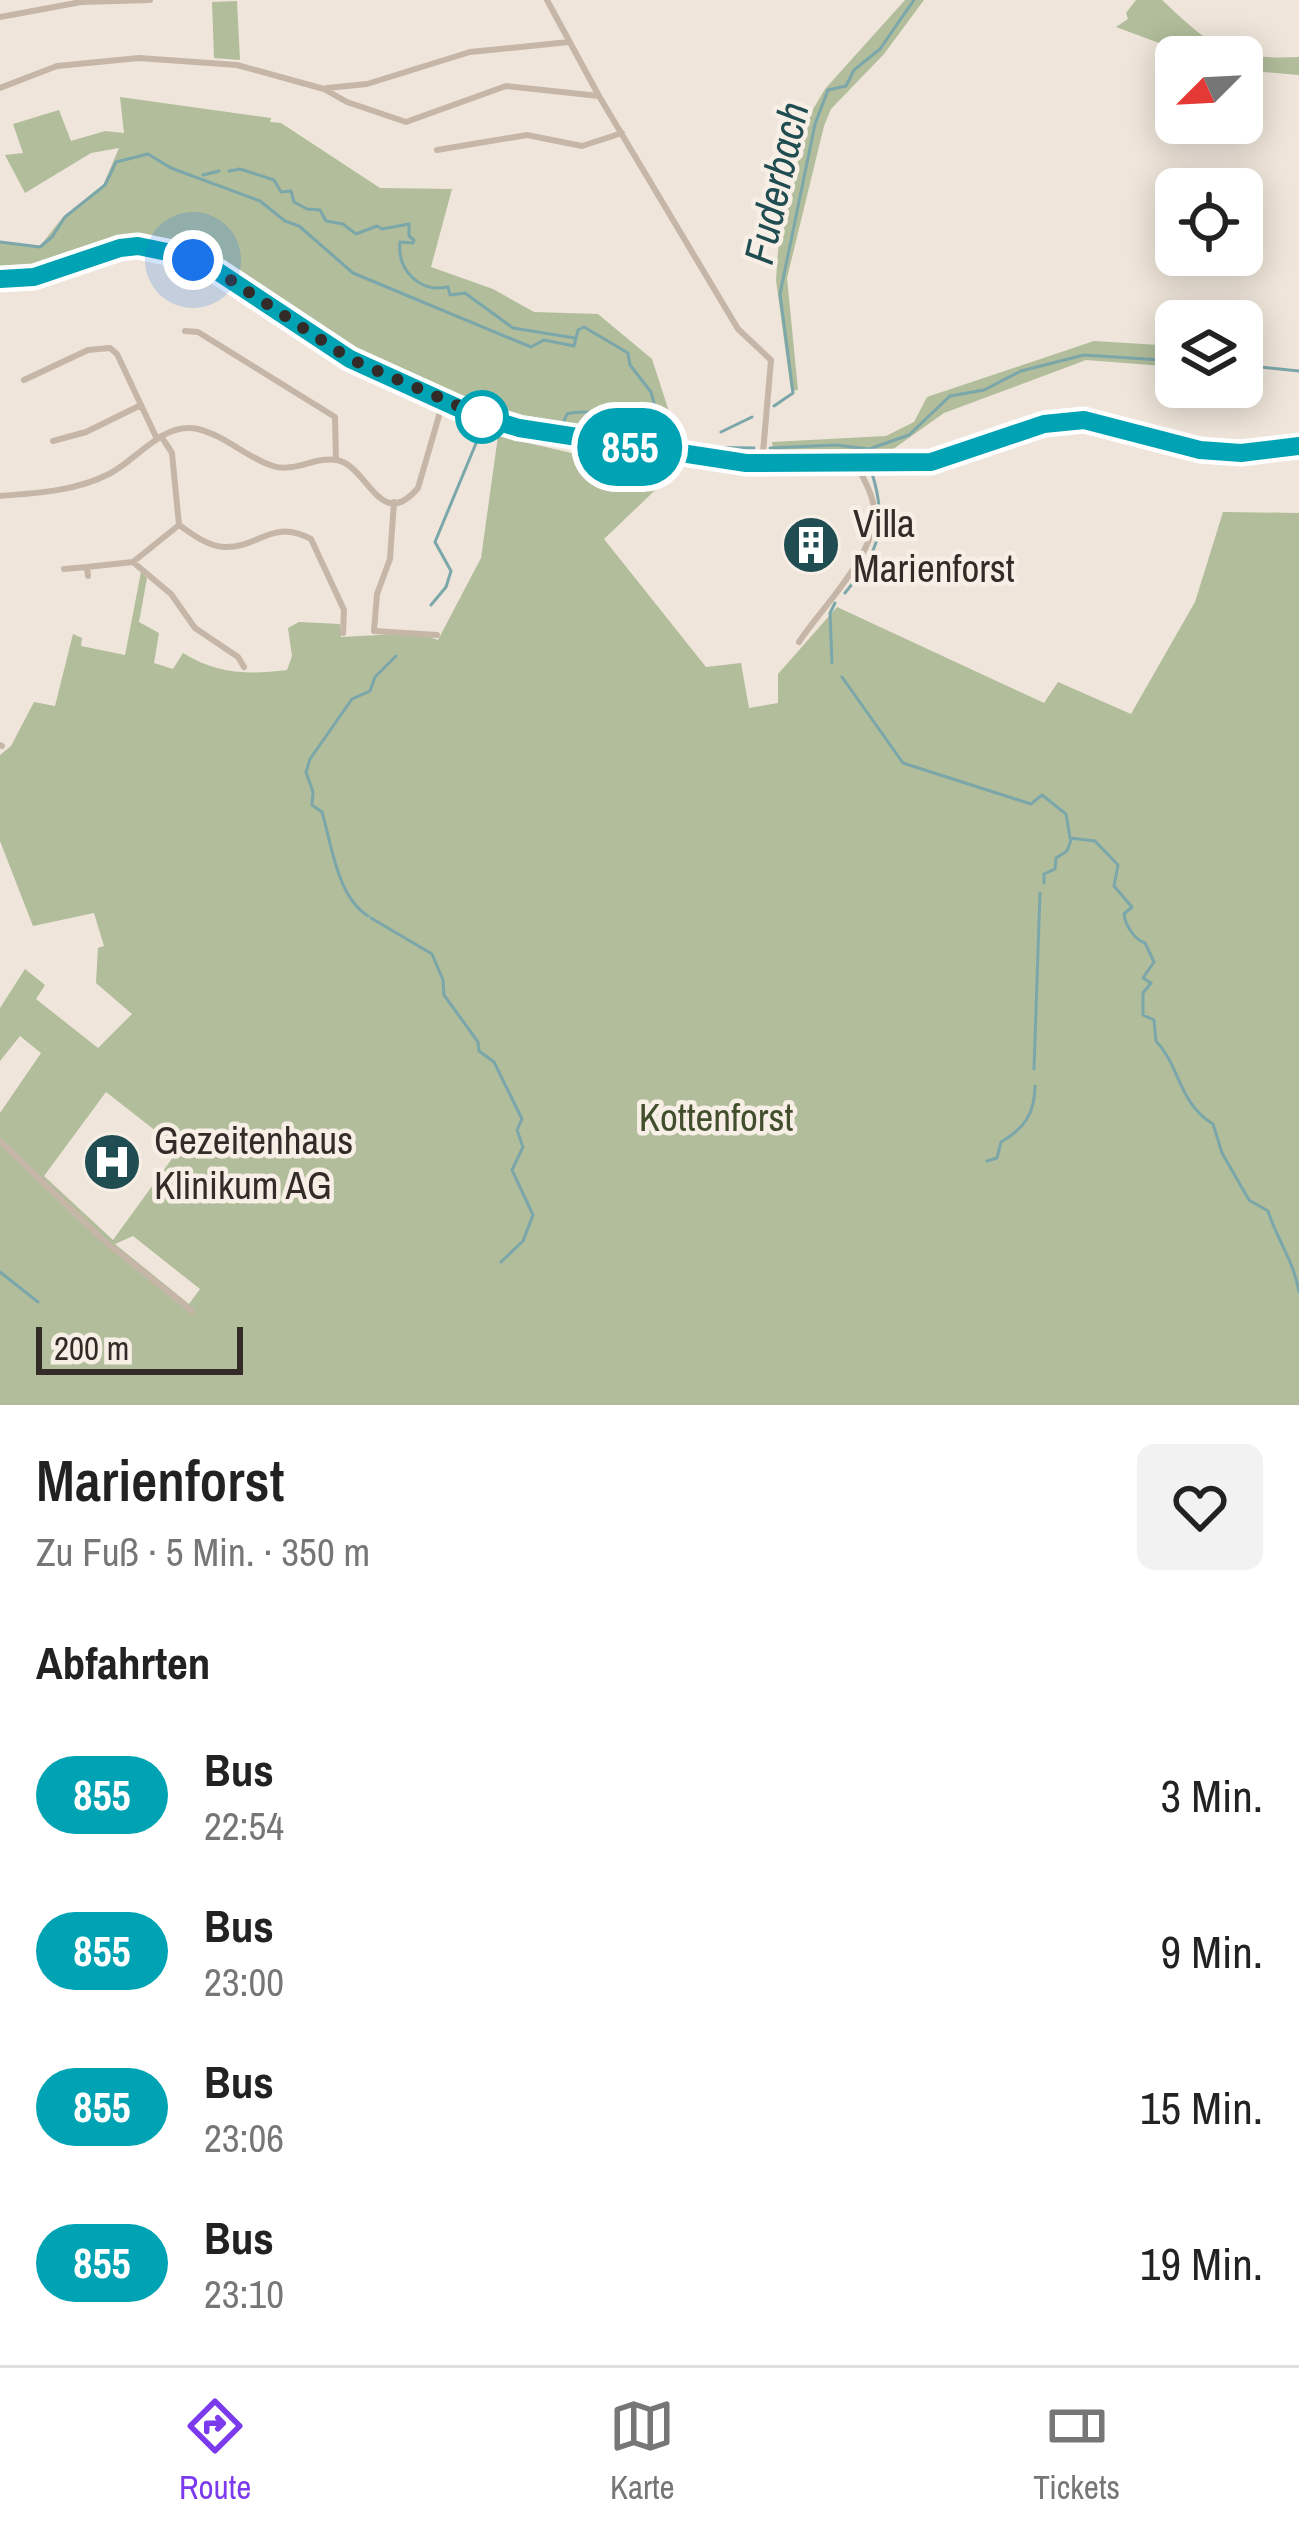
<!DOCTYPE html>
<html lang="de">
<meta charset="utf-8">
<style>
:root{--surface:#fff;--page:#f2f2f2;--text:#222;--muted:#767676;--line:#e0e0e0;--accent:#7c3aed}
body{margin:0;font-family:"Archivo Narrow",sans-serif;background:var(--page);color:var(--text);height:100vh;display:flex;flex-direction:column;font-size:45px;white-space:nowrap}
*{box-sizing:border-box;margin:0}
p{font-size:39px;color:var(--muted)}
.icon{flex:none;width:66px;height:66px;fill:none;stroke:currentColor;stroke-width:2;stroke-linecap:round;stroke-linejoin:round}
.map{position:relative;height:1405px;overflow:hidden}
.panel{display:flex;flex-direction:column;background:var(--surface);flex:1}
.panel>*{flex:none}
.badge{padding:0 24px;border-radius:39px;font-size:42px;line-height:78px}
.needle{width:78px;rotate:246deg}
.fabs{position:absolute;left:1155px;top:36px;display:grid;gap:24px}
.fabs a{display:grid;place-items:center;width:108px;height:108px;border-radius:18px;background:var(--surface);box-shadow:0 6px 30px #0003;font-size:60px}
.scale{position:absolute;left:36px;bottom:30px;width:207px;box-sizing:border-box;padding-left:12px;border:6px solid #332b27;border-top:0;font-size:33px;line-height:42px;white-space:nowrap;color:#332b27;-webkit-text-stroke:9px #f7efe6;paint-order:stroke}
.you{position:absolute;width:60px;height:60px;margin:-30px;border:9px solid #fff;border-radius:50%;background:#1a73e8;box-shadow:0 0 0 18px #1a73e833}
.map>.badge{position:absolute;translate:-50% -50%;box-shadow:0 0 0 6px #fff}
h2{padding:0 36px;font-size:45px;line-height:108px}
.round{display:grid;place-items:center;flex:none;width:126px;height:126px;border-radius:18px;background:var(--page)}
.overview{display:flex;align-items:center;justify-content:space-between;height:204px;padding:0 36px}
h1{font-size:57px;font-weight:600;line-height:90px}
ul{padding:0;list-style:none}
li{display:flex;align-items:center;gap:36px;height:156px;padding:0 36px}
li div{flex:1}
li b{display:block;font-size:45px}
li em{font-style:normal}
li .badge{min-width:132px;font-weight:700;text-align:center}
.menu{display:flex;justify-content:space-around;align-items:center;height:168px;border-top:3px solid var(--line);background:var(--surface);font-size:33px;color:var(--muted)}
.menu a{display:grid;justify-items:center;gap:6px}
.menu .selected{color:var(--accent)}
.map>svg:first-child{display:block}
.green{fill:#b1bd9b;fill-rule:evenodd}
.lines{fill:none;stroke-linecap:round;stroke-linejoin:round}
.stream{stroke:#7ba7aa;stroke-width:3}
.minor{stroke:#c6b6a7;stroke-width:6}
.secondary{stroke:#998579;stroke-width:9}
.line-casing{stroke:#fff;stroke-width:27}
.line{stroke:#00a3b4;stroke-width:18}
.walk{stroke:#332b27;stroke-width:12;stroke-dasharray:0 21.6}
.stop-dot{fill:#fff;stroke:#00a3b4;stroke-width:6}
.labels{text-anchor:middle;stroke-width:9;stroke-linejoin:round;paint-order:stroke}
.poi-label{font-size:39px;fill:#332b27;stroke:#f7efe6;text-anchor:start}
.park-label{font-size:39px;fill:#424f2d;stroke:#f7efe6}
.water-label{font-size:42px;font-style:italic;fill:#204d51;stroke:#f7efe6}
</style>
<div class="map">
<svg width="1299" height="1405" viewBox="0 0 1299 1405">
<rect width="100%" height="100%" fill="#efe5da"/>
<path class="green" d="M905,0H924L884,54L831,109L824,126L787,278L798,390L791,391L776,280L779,239L809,116L825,89Z
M1136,0H1162C1212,47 1227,60 1299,57V75L1242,70V57H1197L1116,27L1128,19L1126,13Z
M237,1L240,60L214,58L212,2Z
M120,97L271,118L270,122L281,123L380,188L452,189L431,267L493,289L534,312L598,314L652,359L673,424L668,445L523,424L483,409L450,390L392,373L324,338L221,266L182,248L129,240L43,270L0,273V242L40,246L63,217L102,188L119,148L91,153L25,193L5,155L23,153L13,124L59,110L71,141L105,131L124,133Z
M1094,341L1176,346V367L1086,360L944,413L882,457H774L772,442L886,436L914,422L927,397Z
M498,436L670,476L604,539L706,667L741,663L749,708L778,703V674L837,607L1044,703L1058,682L1131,714L1195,602L1223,512L1299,513V1405H0V1113L41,1053L20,1036L0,1061V1008L25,969L45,985L36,999L98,1048L132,1014L96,983L98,948L104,946L94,913L33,926L0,841V755L11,746L34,702L55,706L73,634L82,638L81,646L125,655L141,572L147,578L139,622L159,633L154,663L173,669L183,653C217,674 248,675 287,670L292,656L288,628L299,622L340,624L341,637L418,633L438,640L481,558ZM106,1092L179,1149L113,1240L44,1176ZM133,1236L200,1289L189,1304L115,1244Z"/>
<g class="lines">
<path class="stream" d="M229,171L240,169L274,180L281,192L291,191L294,202L307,209L320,210L326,221L343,224L356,234L377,226L382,229L409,224V236L414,240L413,243L400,242C397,270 419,293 448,287L450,295L465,293L513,328L575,338
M203,175L219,171
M0,242L40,247L52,237L65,217L105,185L116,162L148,154L171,168L260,201L285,221L299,226L353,273L531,347L544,340L574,346L578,330L584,327L628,353L630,365L651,392L663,435L695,447L754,448
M1242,365L1299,371
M774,406L793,393L780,294L815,124L828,90L846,86L854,70L880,49L914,0
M629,409L657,442L669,447
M560,430L567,414C586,409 596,416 616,409
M721,432L752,417
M498,433L668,464
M770,448L836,445L869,449L909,435L950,396L984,390L1021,371L1084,355L1176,361
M845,593C880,550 888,526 872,473
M431,605L446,587L451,571L435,542L477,441L486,429L493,431
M832,663L830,613L835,603
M842,677L903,763L1031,804L1042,795L1066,814L1070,838L1095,841L1118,865L1114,886L1132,907L1124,914C1125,925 1135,940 1145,943L1154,962L1143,978L1151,983L1143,993V1015L1154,1020L1156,1041C1180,1066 1179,1104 1213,1124L1222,1153L1249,1200L1268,1211C1277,1240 1294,1261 1299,1292
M1044,883V874L1055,869L1056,858L1067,851L1071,840
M368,916C337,896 332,846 322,812L312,805L313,792L306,772L310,759L352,699L370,691L375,677L396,656
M371,918L432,954L443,980L444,995L478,1042L479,1051L494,1062L522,1119L517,1130L523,1147L512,1170L533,1215L523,1241L501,1262
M1034,1069L1040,893
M987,1161L997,1158L1001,1142C1024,1129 1035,1113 1035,1086
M0,1272L38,1302"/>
<path class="minor" d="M547,0L599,96L738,329L771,360L762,464
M0,17L81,2L150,0
M0,88L57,66L139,58L237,65L324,89L347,102L406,122L506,86L599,96
M327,88L367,84L470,52L569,42
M437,150L527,135L582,146L622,133
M185,331L198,332L335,417L336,460
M24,380L88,350L110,348L117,354L157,439
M53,441L86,432L141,405
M0,496C37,493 76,491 109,474C137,460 163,421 198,429C226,436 247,458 273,466C294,473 316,456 337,460C368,466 380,533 418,488L443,402
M394,502L390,559L377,594L374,631L437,635
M179,525C192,534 207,546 224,547C260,548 271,518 311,539L344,610L343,633
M133,562L171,594L195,628L238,657L244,667
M64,569L87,567
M88,576L87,567L133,562L179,525L172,453L161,436
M799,642C822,607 880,551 874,508C872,492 862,476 855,462
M0,745L2,746
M0,1141L101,1238L192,1311"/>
<path class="secondary" d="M0,279L34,277L120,248L167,252L217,271L310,336L350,359L467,412L519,429L746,463L931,462L1044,425L1084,420L1221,452L1299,446"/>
</g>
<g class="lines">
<g class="line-casing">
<path id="line" d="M0,279L34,277L120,248L138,246L167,252L217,271L350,359L467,412L519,428L746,463L931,462L1044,424L1084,420L1200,450L1241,453L1299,446"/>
</g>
<use href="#line" class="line"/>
<path class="walk" d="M193,260L217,271L350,359L496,422L482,417"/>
</g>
<defs>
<g id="building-disc" transform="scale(3)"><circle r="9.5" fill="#204d51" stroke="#f7efe6"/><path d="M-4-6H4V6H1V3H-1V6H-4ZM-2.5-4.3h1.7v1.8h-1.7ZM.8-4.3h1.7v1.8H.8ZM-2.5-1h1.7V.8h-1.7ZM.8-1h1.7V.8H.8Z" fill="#fff"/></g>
<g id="hospital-disc" transform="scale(3)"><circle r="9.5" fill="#204d51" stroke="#f7efe6"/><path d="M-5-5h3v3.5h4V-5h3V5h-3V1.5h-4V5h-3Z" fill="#fff"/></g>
</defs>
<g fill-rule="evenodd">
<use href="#building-disc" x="811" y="545"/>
<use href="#hospital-disc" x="112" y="1162"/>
</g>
<circle class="stop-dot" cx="482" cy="417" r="24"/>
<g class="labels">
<g class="poi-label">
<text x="853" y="537">Villa<tspan x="853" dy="45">Marienforst</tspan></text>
<text x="154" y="1154">Gezeitenhaus<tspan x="154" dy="45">Klinikum AG</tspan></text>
</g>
<g class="park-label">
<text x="716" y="1131">Kottenforst</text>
</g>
<g class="water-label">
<text transform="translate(776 183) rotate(-77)" y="15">Fuderbach</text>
</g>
</g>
</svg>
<div class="fabs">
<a><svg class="needle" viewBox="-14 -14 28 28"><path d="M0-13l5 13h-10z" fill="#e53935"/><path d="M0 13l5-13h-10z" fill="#767676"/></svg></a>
<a><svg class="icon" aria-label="locate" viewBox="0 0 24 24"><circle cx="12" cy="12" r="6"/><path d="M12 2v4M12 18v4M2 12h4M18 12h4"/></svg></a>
<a><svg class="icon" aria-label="layers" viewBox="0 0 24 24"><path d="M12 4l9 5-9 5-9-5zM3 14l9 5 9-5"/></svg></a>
</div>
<div class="scale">200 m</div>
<div class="you" style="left:193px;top:260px"></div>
<b class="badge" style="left:630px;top:447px;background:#00a3b4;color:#fff">855</b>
</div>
<section class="panel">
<div class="overview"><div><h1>Marienforst</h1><p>Zu Fuß · 5 Min. · 350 m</p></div><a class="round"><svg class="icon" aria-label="heart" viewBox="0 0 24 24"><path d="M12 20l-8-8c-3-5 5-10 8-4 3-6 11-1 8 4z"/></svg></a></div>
<h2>Abfahrten</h2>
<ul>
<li><span class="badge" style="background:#00a3b4;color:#fff">855</span><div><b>Bus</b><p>22:54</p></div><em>3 Min.</em></li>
<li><span class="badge" style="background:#00a3b4;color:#fff">855</span><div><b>Bus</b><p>23:00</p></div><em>9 Min.</em></li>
<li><span class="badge" style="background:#00a3b4;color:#fff">855</span><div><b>Bus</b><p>23:06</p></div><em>15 Min.</em></li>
<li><span class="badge" style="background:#00a3b4;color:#fff">855</span><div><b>Bus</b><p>23:10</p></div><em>19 Min.</em></li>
</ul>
</section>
<nav class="menu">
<a class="selected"><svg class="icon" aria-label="directions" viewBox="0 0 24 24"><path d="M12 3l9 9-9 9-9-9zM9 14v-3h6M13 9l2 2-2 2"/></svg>Route</a>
<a><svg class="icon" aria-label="map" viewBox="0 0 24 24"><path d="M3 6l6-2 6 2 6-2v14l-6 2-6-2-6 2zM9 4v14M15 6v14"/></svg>Karte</a>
<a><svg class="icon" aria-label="tickets" viewBox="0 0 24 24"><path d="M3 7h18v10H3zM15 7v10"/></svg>Tickets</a>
</nav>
